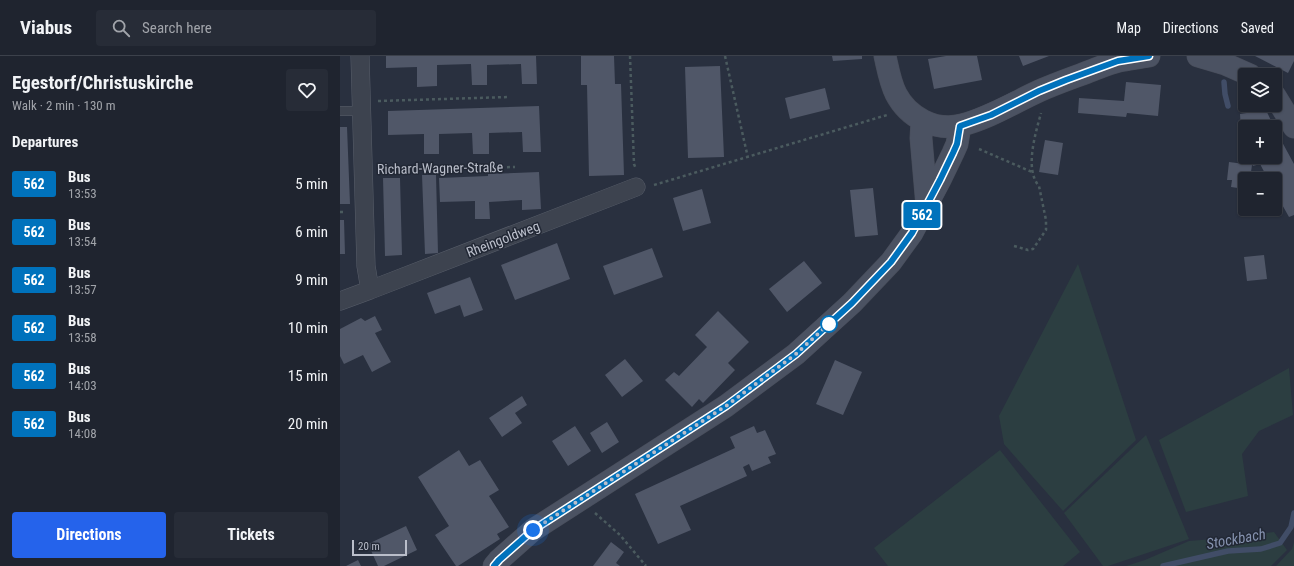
<!DOCTYPE html>
<meta charset="utf-8">
<style>
:root{--surface:#1f242f;--page:#272c37;--text:#f1f3f6;--muted:#a1a4aa;--line:#3c414b;--accent:#2563eb}
body{margin:0;font-family:"Roboto Condensed",sans-serif;background:var(--page);color:var(--text);height:100vh;display:flex;flex-direction:column;font-size:15px;white-space:nowrap}
*{box-sizing:border-box;margin:0}
p{font-size:13px;color:var(--muted)}
.icon{flex:none;width:22px;height:22px;fill:none;stroke:currentColor;stroke-width:2;stroke-linecap:round;stroke-linejoin:round}
.map{position:relative;flex:1;overflow:hidden}
.details{display:flex;flex-direction:column;background:var(--surface);width:340px}
.details>*{flex:none}
.badge{padding:0 8px;border-radius:3px;font-size:14px;line-height:26px}
.buttons{position:absolute;left:898px;top:12px;display:grid;gap:8px}
.buttons a{display:grid;place-items:center;width:44px;height:44px;border-radius:4px;background:var(--surface);box-shadow:0 1px 3px #0004,0 0 0 1px var(--line);font-size:20px}
.scale{position:absolute;left:12px;bottom:10px;width:55px;box-sizing:border-box;padding-left:4px;border:2px solid #babeca;border-top:0;font-size:11px;line-height:14px;white-space:nowrap;color:#babeca;-webkit-text-stroke:3px #222835;paint-order:stroke}
.you{position:absolute;width:20px;height:20px;margin:-10px;border:3px solid #fff;border-radius:50%;background:#1a73e8;box-shadow:0 0 0 6px #1a73e833}
.map>.badge{position:absolute;translate:-50% -50%;box-shadow:0 0 0 2px #fff}
h2{padding:0 12px;font-size:15px;line-height:36px}
.round{display:grid;place-items:center;flex:none;width:42px;height:42px;border-radius:4px;background:var(--page)}
.overview{display:flex;align-items:center;justify-content:space-between;height:68px;padding:0 12px}
h1{font-size:19px;font-weight:700;line-height:30px}
.primary-button{display:flex;gap:8px;margin-top:auto;padding:8px 12px}
.primary-button a{flex:1;height:46px;border-radius:4px;background:var(--accent);color:#fff;font-size:16px;font-weight:700;line-height:46px;text-align:center}
.primary-button a+a{background:var(--page);color:var(--text)}
ul{padding:0;list-style:none}
li{display:flex;align-items:center;gap:12px;height:48px;padding:0 12px}
li div{flex:1}
li b{display:block;font-size:15px}
li em{font-style:normal}
li .badge{min-width:44px;font-weight:700;text-align:center}
header{display:flex;align-items:center;gap:24px;box-sizing:border-box;height:56px;padding:0 20px;background:var(--surface);border-bottom:1px solid var(--line)}
header strong{font-size:19px}
nav{display:flex;gap:22px;margin-inline-start:auto;font-size:14px}
.search{width:280px;height:36px;background:var(--page);display:flex;align-items:center;gap:10px;box-sizing:border-box;padding:0 14px;border-radius:4px;color:var(--muted);font-size:15px}
main{display:flex;flex:1;min-height:0}
.map>svg:first-child{display:block}
.green{fill:#2c3e41}
.lines{fill:none;stroke-linecap:round;stroke-linejoin:round}
.stream{stroke:#414d67;stroke-width:5.5}
.building{fill:#505768}
.service-casing{stroke:#585e6a;stroke-width:10}
.minor-casing{stroke:#585e6a;stroke-width:19}
.secondary-casing{stroke:#474c59;stroke-width:23}
.path{stroke:#4b5b5f;stroke-width:2.5;stroke-dasharray:3 3;stroke-linecap:butt}
.service{stroke:#3d434f;stroke-width:9}
.minor{stroke:#3d434f;stroke-width:18}
.secondary{stroke:#4b5262;stroke-width:22}
.line-casing{stroke:#fff;stroke-width:9}
.line{stroke:#0072bc;stroke-width:6}
.walk{stroke:#babeca;stroke-width:4;stroke-dasharray:0 7.2}
.stop-dot{fill:#fff;stroke:#0072bc;stroke-width:2}
.labels{text-anchor:middle;stroke-width:3;stroke-linejoin:round;paint-order:stroke}
.street-label{font-size:14px;fill:#babeca;stroke:#222835}
.water-label{font-size:15px;font-style:italic;fill:#8592ae;stroke:#222835}
</style>
<header>
<strong>Viabus</strong>
<div class="search"><svg class="icon" aria-label="search" viewBox="0 0 24 24"><circle cx="10" cy="10" r="6"/><path d="M15 15l6 6"/></svg>Search here</div>
<nav><a>Map</a><a>Directions</a><a>Saved</a></nav>
</header>
<main>
<section class="details">
<div class="overview"><div><h1>Egestorf/Christuskirche</h1><p>Walk · 2 min · 130 m</p></div><a class="round"><svg class="icon" aria-label="heart" viewBox="0 0 24 24"><path d="M12 20l-8-8c-3-5 5-10 8-4 3-6 11-1 8 4z"/></svg></a></div>
<h2>Departures</h2>
<ul>
<li><span class="badge" style="background:#0072bc;color:#fff">562</span><div><b>Bus</b><p>13:53</p></div><em>5 min</em></li>
<li><span class="badge" style="background:#0072bc;color:#fff">562</span><div><b>Bus</b><p>13:54</p></div><em>6 min</em></li>
<li><span class="badge" style="background:#0072bc;color:#fff">562</span><div><b>Bus</b><p>13:57</p></div><em>9 min</em></li>
<li><span class="badge" style="background:#0072bc;color:#fff">562</span><div><b>Bus</b><p>13:58</p></div><em>10 min</em></li>
<li><span class="badge" style="background:#0072bc;color:#fff">562</span><div><b>Bus</b><p>14:03</p></div><em>15 min</em></li>
<li><span class="badge" style="background:#0072bc;color:#fff">562</span><div><b>Bus</b><p>14:08</p></div><em>20 min</em></li>
</ul>
<div class="primary-button"><a>Directions</a><a>Tickets</a></div>
</section>
<div class="map">
<svg width="954" height="510" viewBox="0 0 954 510">
<rect width="100%" height="100%" fill="#29303f"/>
<path class="green" d="M738,208L796,384L723,455L664,388L659,360Z
M949,312L953,359L919,375L902,398L908,440L846,456L819,384Z
M806,379L849,483L768,510H763L724,457Z
M660,394L740,496L723,510H548L534,492Z
M934,476L947,494L931,510H786L805,504L849,485L898,481Z
M954,486V510H936L952,493Z"/>
<g class="lines">
<path class="stream" d="M884,26L885,38L888,50
M823,510L888,495L921,493L940,487L951,471L954,457"/>
</g>
<path class="building" d="M46,0H196L197,28H182L181,8L147,9V29H132L131,8L97,9V30L77,31V11L46,12Z
M241,0H274L275,28H281L284,119L249,120L247,29H241Z
M492,0H522V3L493,5Z
M606,0H637L642,24L594,33L588,3Z
M679,0H709L683,10Z
M915,0H954V5L948,17Z
M380,10L384,101L348,102L345,11Z
M786,26L821,29L818,60L787,57L786,61L738,57L739,42L784,45Z
M485,32L490,53L450,63L445,42Z
M199,50L201,96H183L182,76L149,77V98H133L132,77L99,78V98H84V78L48,79V55Z
M926,54L934,71H905V95L902,91L900,58Z
M0,71H7L10,148H0Z
M935,73L954,108V159L949,161L935,136V123H928L920,108L913,110L908,101H935Z
M705,84L723,87L718,119L699,116Z
M889,106L912,109L910,123H905V133L891,131L892,124H887Z
M199,116L201,153L182,154V144L149,146L150,163H135V145L100,146L99,122L148,120V118Z
M82,119H96L98,197L85,198Z
M43,122H60L62,199L45,200Z
M533,132L538,179L515,181L510,134Z
M362,133L371,167L343,175L333,142Z
M0,164H4L5,198H0Z
M217,187L230,223L175,244L161,209Z
M312,192L323,221L274,239L263,210Z
M924,199L927,223L907,225L904,201Z
M464,205L482,227L447,256L429,233Z
M130,221L143,254L124,261L120,249L95,258L87,237Z
M378,255L409,286L388,307L395,314L363,347L359,343L352,351L325,324L334,316L339,320L367,291L355,279Z
M35,260L42,274L35,277L51,306L32,316L23,299L4,308L0,300V273L21,262L25,265Z
M285,303L303,325L282,341L265,319Z
M495,304L522,316L503,359L476,348Z
M182,340L187,349L175,357L182,367L162,381L149,362Z
M267,366L279,386L262,397L250,377Z
M235,370L251,395L228,410L212,385Z
M414,370L417,377L425,374L436,398L428,401L431,407L412,415L409,408L403,411L407,420L340,450L351,474L318,488L295,438L395,392L390,381Z
M119,394L129,410L140,404L159,434L149,440L169,471L157,478L160,483L118,510H116L95,479L109,470L78,421Z
M66,470L77,494L44,510H38L28,488Z
M271,486L284,496L276,507L280,510H253Z
M18,504L21,510H6Z"/>
<g class="lines">
<g class="service-casing">
<path id="service" d="M0,55H22"/>
</g>
<g class="minor-casing">
<path id="minor" d="M30,234L296,131
M0,245L30,234L26,210L20,0"/>
</g>
<g class="secondary-casing">
<path id="secondary" d="M545,0C548,13 550,26 556,38C568,61 595,76 622,69C649,62 673,47 699,35C717,27 735,21 753,14C761,11 770,7 779,5C788,3 799,2 809,0
M858,0L885,8L910,19
M935,40L954,71
M582,65L581,82L587,151
M154,510L159,504L193,474L386,350L456,298L512,247L551,206L572,177L600,124L613,97L617,88L620,70"/>
</g>
<path class="path" d="M290,0L294,108L296,113
M385,0L408,102
M38,45L169,41
M639,93L692,116
M41,114L175,111
M314,129L547,59
M0,156H6
M674,190L688,194L693,193L706,174V164L699,130C684,113 696,76 701,57
M255,457L280,479L306,510"/>
<use href="#service" class="service"/>
<use href="#minor" class="minor"/>
<use href="#secondary" class="secondary"/>
</g>
<g class="lines">
<g class="line-casing">
<path id="line" d="M154,510L159,504L193,474L386,350L456,298L512,247L551,206L572,177L600,124L613,97L617,88L620,70L651,59L699,35L726,24L778,5L809,0"/>
</g>
<use href="#line" class="line"/>
<path class="walk" d="M193,474L386,350L456,298L493,264L489,268"/>
</g>
<circle class="stop-dot" cx="489" cy="268" r="8"/>
<g class="labels">
<g class="street-label">
<text transform="translate(100 112) rotate(-1)" y="5">Richard-Wagner-Straße</text>
<text transform="translate(163 183) rotate(-21)" y="5">Rheingoldweg</text>
</g>
<g class="water-label">
<text transform="translate(896 483) rotate(-10)" y="5">Stockbach</text>
</g>
</g>
</svg>
<div class="buttons">
<a><svg class="icon" aria-label="layers" viewBox="0 0 24 24"><path d="M12 4l9 5-9 5-9-5zM3 14l9 5 9-5"/></svg></a>
<a>+</a>
<a>−</a>
</div>
<div class="scale">20 m</div>
<div class="you" style="left:193px;top:474px"></div>
<b class="badge" style="left:582px;top:159px;background:#0072bc;color:#fff">562</b>
</div>
</main>
